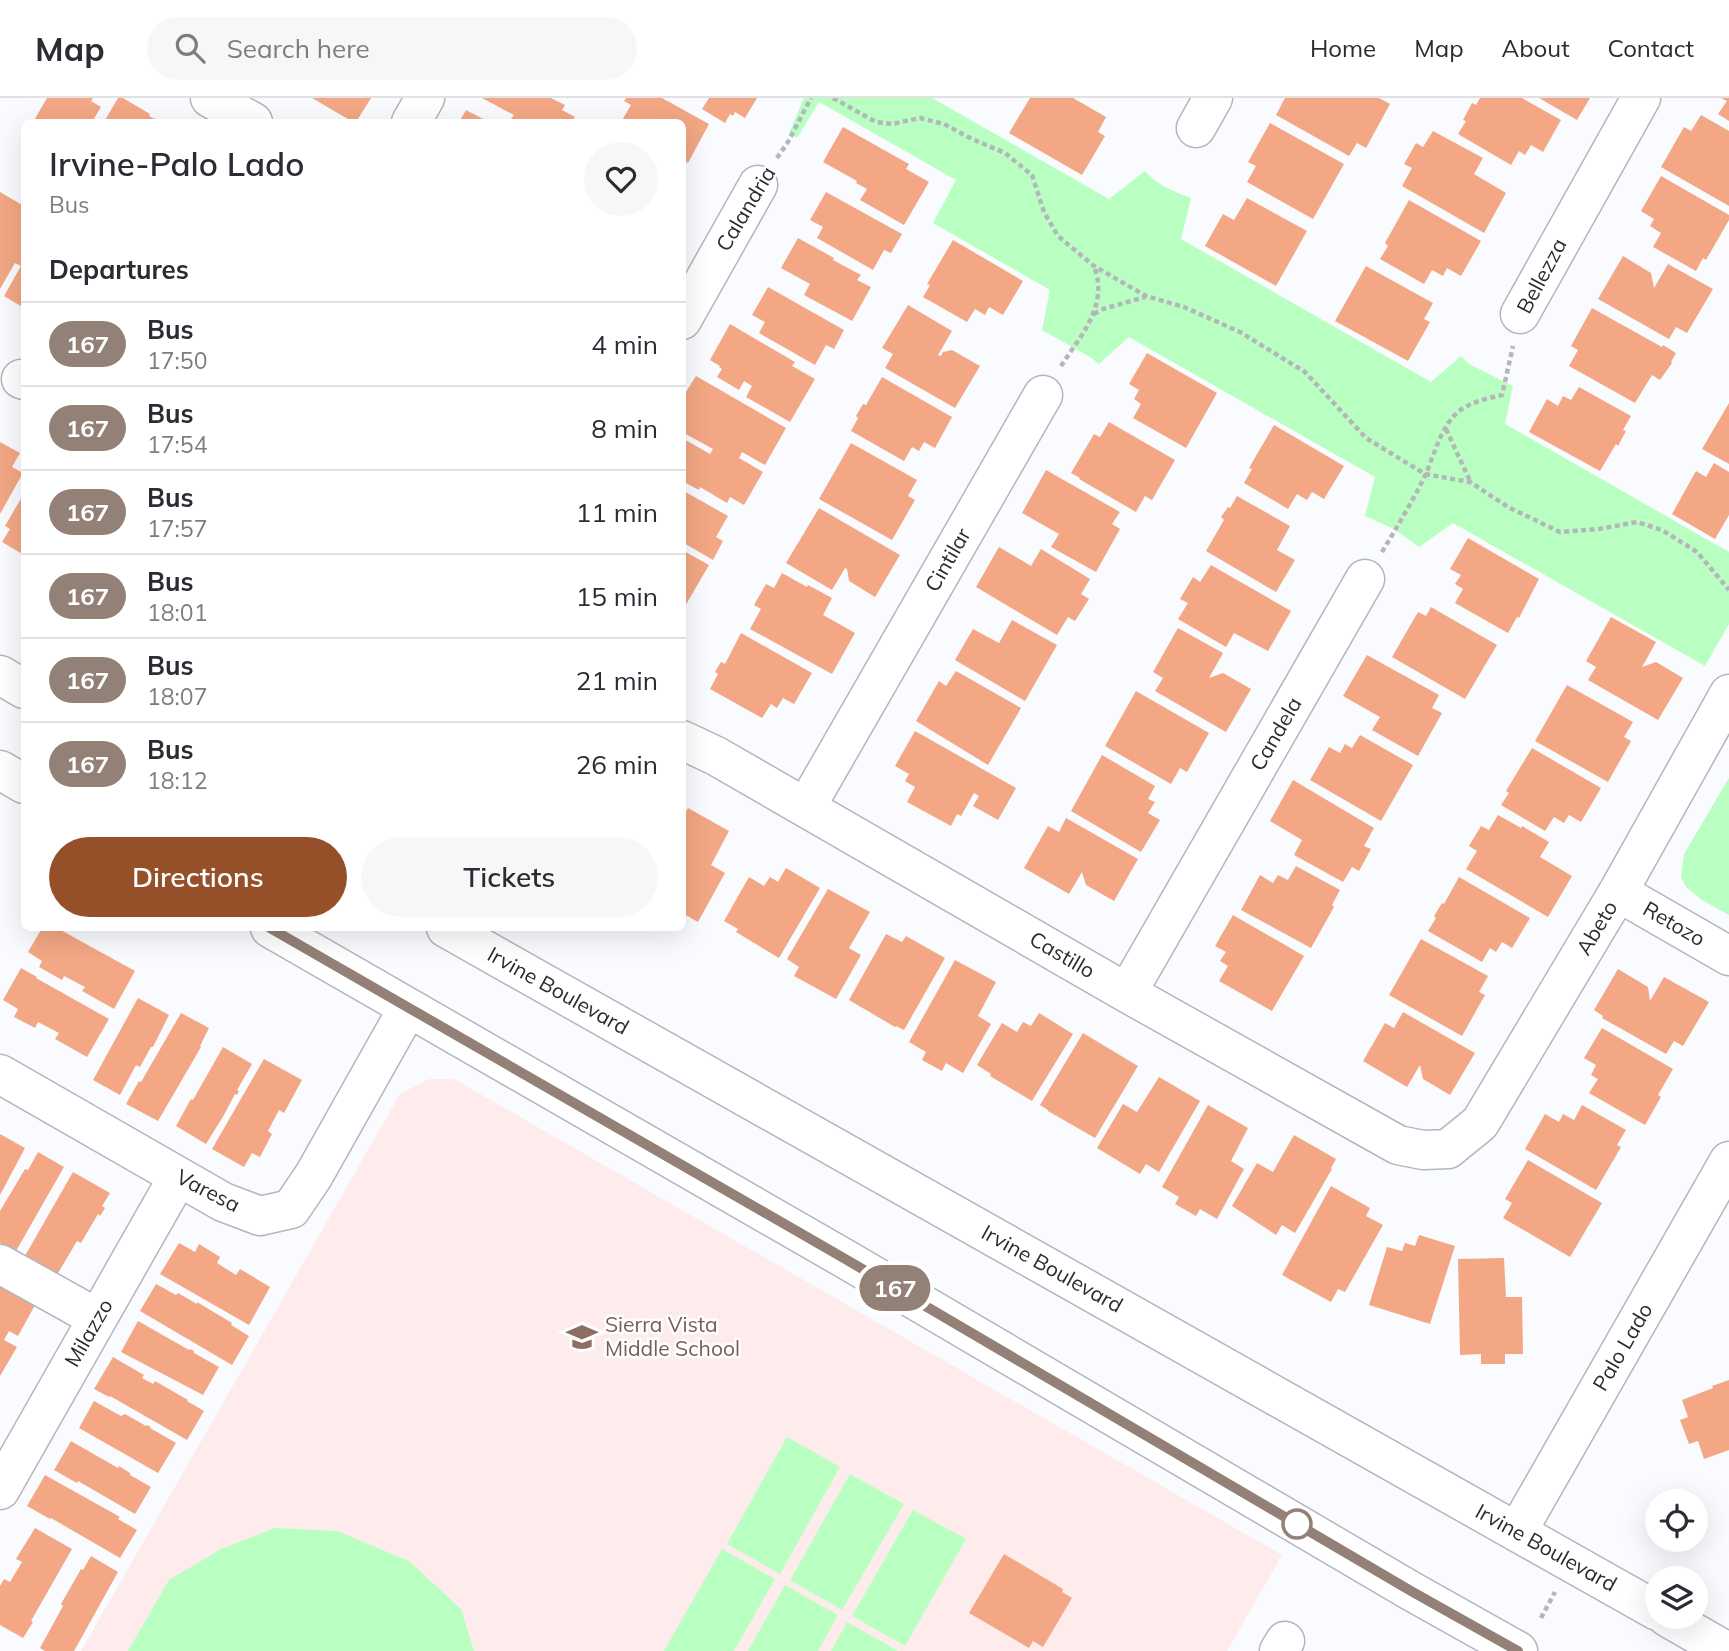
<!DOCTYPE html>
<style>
:root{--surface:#fff;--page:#f7f7f7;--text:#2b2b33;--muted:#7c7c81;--line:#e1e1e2;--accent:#965029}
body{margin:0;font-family:Mulish,sans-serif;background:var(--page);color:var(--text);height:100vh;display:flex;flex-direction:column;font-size:26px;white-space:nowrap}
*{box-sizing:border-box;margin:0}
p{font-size:23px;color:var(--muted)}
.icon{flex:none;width:38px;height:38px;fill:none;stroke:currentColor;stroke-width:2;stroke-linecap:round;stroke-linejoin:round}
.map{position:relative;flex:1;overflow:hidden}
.sheet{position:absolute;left:21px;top:21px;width:665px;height:812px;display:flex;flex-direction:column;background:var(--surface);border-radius:10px;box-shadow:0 7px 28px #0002}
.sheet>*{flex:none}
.badge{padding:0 14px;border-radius:23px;font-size:24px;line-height:46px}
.fabs{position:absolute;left:1645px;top:1391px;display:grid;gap:14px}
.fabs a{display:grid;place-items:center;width:63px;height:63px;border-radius:50%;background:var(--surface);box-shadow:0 7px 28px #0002;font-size:35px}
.map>.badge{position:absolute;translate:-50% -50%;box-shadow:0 0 0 4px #fff}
h2{padding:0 28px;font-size:26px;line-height:63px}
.round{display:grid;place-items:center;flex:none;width:74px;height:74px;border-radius:37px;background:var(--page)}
.summary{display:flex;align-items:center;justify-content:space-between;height:119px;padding:0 28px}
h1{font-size:33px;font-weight:600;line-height:52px}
.action{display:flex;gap:14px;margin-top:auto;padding:14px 28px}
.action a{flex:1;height:80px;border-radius:42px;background:var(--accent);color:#fff;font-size:28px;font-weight:600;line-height:80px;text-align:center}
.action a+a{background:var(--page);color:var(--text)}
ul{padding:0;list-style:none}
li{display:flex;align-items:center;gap:21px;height:84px;padding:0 28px;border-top:2px solid var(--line)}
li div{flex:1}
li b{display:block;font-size:26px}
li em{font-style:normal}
li .badge{min-width:77px;font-weight:700;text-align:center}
header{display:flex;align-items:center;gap:42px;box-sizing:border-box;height:98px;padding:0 35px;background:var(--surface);border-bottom:2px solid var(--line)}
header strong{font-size:33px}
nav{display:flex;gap:38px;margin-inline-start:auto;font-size:24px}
.search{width:490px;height:63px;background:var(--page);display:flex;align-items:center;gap:18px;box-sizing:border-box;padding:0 24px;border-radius:38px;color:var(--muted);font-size:26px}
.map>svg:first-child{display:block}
.education{fill:#fdeceb}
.green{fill:#b9ffc1}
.building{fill:#f3a784}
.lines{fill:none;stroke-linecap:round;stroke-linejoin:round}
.minor-casing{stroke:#b3b6c0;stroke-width:41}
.major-casing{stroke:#b3b6c0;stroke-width:41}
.path{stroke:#b4b6ba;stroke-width:4.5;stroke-dasharray:5 3.5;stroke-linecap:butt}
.minor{stroke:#fff;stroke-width:38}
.major{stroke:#fff;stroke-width:38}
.line-casing{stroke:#fff;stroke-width:16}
.line{stroke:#938177;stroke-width:10}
.stop-dot{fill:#fff;stroke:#938177;stroke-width:3.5}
.labels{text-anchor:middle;stroke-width:5;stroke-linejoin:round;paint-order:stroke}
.street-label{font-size:21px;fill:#292b2e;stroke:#fff}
.education-label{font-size:21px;fill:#785e54;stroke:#fff;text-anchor:start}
</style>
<header>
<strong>Map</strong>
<div class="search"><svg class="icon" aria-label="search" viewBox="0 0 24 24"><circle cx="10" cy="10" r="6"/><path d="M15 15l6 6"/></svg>Search here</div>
<nav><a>Home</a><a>Map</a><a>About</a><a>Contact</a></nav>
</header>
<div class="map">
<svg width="1729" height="1553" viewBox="0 0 1729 1553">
<rect width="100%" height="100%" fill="#f9fbff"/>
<path class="education" d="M429,981H454L1282,1457L1227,1553H81L400,996Z"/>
<path class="green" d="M804,0H932L1109,101L1145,73C1156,86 1174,94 1191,100L1181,141L1431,284L1461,258L1469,266L1513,288L1505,326L1729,454V526L1705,568L1453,425L1419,449L1394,431L1365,418L1375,379L1129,239L1099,266L1090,259L1042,232L1050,192L933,125L956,82L819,4L797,40L789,35Z
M1729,680V817L1702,802L1686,789L1681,779L1684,756Z
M787,1339L840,1369L780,1476L727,1446Z
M850,1376L904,1406L842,1512L790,1482Z
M913,1412L966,1441L905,1548L852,1518Z
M275,1430L337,1433L409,1463L461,1511L474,1553H128L169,1482L221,1451Z
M722,1451L775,1481L734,1553H664Z
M785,1487L838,1517L818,1553H748Z
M847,1524L898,1553H831Z"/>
<path class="building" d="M47,0H93L91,3L101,9L92,24H33Z
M118,0H123L150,16L149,18L161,24H104Z
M312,0H371L356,24H353Z
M482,0H551L565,7L562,12L575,19L572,24H509L514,17Z
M626,0H662L709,26L688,65L682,62V24H621L631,7L624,3Z
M709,0H757L745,20L735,14L733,18L730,16L725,25L702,11Z
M1030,0H1073L1106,19L1098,34L1105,38L1082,77L1009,35Z
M1285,0H1379L1390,6L1366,50L1357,45L1349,58L1276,17Z
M1480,0H1522L1561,22L1543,54L1531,47L1525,57L1519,53L1511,67L1458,36L1466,23L1463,22L1472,5L1476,7Z
M1539,0H1590L1577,22Z
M1721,0H1729V23L1718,16L1727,3Z
M466,12L489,24H459Z
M1701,17L1729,33V108L1661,69L1684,29L1691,33Z
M1270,25L1344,66L1313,121L1247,84L1256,68L1248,64Z
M843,29L909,66L906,71L929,84L904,127L860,102L867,91L856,85L857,83L823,64Z
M1433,33L1483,60L1474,76L1506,95L1484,135L1402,88L1412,70L1404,66L1416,45L1423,49Z
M1661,78L1729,117V122L1706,162L1703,160L1696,173L1653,149L1661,135L1650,128L1654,121L1641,113Z
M0,94L24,108V133L22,138L24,140V210L4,198L21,168L15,165L0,191Z
M826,94L902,136L891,155L884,152L873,172L817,140L823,129L810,122Z
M1247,100L1307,133L1276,188L1205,148L1223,116L1234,122Z
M1409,102L1481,143L1461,178L1447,170L1443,178L1432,172L1424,186L1380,161L1388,148L1385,145Z
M798,140L834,160L833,162L861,177L857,182L871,189L852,223L804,197L810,186L781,170Z
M953,142L1023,183L1003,217L989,209L985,217L975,211L967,224L923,199L930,187L927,186Z
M1623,158L1651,175L1654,190L1668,166L1713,191L1687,235L1676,229L1669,241L1598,201Z
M1366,168L1433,205L1424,221L1430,224L1408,263L1335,223Z
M768,189L844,232L834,251L826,247L815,267L759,235L765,224L752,217Z
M908,207L952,233L938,257L941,258L943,254L952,252L980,268L955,310L885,270L893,256L882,250Z
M1592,210L1662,249L1663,247L1676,255L1671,264L1672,265L1660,282L1652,277L1635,305L1569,268L1578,252L1571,248Z
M730,226L795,264L792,268L815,281L790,324L746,299L752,288L744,283L739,292L717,279L722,271L719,269L720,268L710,262Z
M1147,255L1217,295L1186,350L1133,320L1141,306L1134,301L1139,292L1129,286Z
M696,278L786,330L765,367L742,354L739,360L763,374L744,407L730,399L727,405L700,389L699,392L682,383V340L710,356L713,351L682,334V300Z
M882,279L952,319L935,350L924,344L919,353L912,349L904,363L851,333L858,320L856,318L863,306L866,307Z
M1579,289L1631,318L1623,332L1626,333L1618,348L1616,346L1600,373L1529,334L1547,301L1558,308L1563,298L1571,302Z
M1729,305V366L1702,351Z
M1109,324L1175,362L1152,402L1145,398L1136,414L1079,381L1080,380L1071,375L1094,336L1100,339Z
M1274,327L1344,368L1324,401L1312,394L1307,402L1297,396L1288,411L1244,385L1252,371L1249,370Z
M0,344L20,355L12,369L23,375L0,416Z
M851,345L917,382L908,398L915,402L892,442L819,401Z
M1714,365L1729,374V417L1715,441L1672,416L1696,373L1706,379Z
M1046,372L1120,414L1112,426L1120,431L1096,474L1051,449L1059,436L1022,415Z
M24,391V457L2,444L10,431L5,428L23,397L21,396Z
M682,392L728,418L716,439L723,443L713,462L682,444Z
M1237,398L1290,428L1277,452L1295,462L1276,494L1206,453L1224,422L1221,419L1228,409L1230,410Z
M819,410L900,457L875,499L849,483L847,471L845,470L832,492L786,465Z
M1468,440L1539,481L1519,520L1517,519L1508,535L1455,505L1463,491L1455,486L1461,477L1450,471Z
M999,449L1031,468L1041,451L1090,481L1081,496L1089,501L1075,523L1068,519L1057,537L976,489Z
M682,452L709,467L684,510L682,509Z
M1211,467L1291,513L1268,553L1234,535L1226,549L1178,521L1188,505L1180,501L1193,479L1200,484Z
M782,475L807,489L808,487L832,500L823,517L855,535L832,576L750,531L761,511L754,507L766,486L774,490Z
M1431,509L1497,547L1465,601L1392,559L1418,514L1426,518Z
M1611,519L1656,544L1642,569L1656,564L1683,580L1658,622L1588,582L1596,569L1586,563Z
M1012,522L1057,547L1025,603L955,562L973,531L999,545Z
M1178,530L1223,555L1209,580L1223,575L1251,591L1226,634L1155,593L1163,580L1153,574Z
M741,535L812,575L794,606L783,600L777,610L771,606L762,620L710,591L718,576L715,574L721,564L725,566Z
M1367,557L1439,597L1432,610L1442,615L1418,658L1372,632L1380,619L1343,598Z
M956,573L1021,610L988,667L916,623L939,583L946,588Z
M1567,587L1633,624L1624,639L1631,643L1608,684L1535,643Z
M1136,593L1209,635L1187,674L1180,670L1171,686L1105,648Z
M915,633L1016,690L998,722L973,708L979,698L974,695L961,718L957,716L951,728L907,704L915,689L905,683L909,676L895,668Z
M1360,637L1413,667L1381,723L1310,682L1329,649L1340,655L1345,646L1352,650Z
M1532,650L1601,690L1581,724L1569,717L1564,725L1554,719L1545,733L1501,707L1509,695L1506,693Z
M1102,657L1155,688L1148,701L1155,704L1148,715L1160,722L1141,754L1071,713Z
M1293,682L1374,730L1364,748L1371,751L1359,773L1352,769L1343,784L1294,757L1302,742L1270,723Z
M688,710L729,733L711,767L725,775L698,824L682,815V720Z
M1498,717L1521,730L1522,728L1549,744L1540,759L1572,778L1548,819L1466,771L1477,753L1469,748L1481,728L1489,732Z
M1066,720L1138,761L1114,803L1086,787L1082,774L1069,796L1024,770L1048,728L1059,734Z
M1296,768L1340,792L1332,807L1334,809L1311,850L1241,812L1260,777L1273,785L1278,777L1288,782Z
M786,770L820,790L779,860L736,834L738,831L724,823L749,779L764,788L770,779L778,784Z
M1459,779L1530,820L1512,850L1502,844L1496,854L1490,850L1482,864L1428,833L1436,820L1434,818L1442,805L1444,806Z
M828,791L870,814L849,850L861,857L836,901L794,878L799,869L787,861Z
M1233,817L1304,858L1272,913L1219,883L1228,868L1220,863L1226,854L1215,848Z
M42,830H57L135,873L114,911L82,893L85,889L64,878L62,882L39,869L42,863L28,854Z
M886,836L902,844L906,838L945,860L904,932L896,928L895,929L849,902Z
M1421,841L1488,878L1479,894L1485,897L1462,938L1389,897Z
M955,862L996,884L978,918L991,926L963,975L946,965L942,973L922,962L926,954L909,944Z
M21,870L37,879L36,880L109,921L87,959L55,941L59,935L38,924L35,930L14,919L18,911L3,902Z
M1618,871L1648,889L1650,903L1664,879L1709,904L1683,948L1674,943L1666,956L1602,920L1603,918L1594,912Z
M138,900L169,917L153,949H151L140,969L136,967L120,997L93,982Z
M1403,914L1475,955L1450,997L1423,981L1420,967L1407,989L1363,963L1385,925L1394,930Z
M181,915L209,930L200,948L201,949L158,1023L126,1006L139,983L141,984Z
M1039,915L1073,936L1032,1003L990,978L991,976L977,967L1002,925L1017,934L1023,924L1031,928Z
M1602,930L1673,971L1658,997L1661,999L1645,1027L1589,995L1598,981L1591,977L1596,967L1584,960Z
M1083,935L1138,968L1095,1040L1048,1013V1012L1040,1007Z
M223,949L252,966L237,992L239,993L237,997L235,996L224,1017L206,1046L176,1028L191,1001L193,1002Z
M264,961L302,982L284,1015L279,1012L268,1033L272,1036L260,1059L252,1055L244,1069L212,1051Z
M1159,979L1200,1003L1159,1074L1146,1066L1140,1076L1097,1050L1123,1006L1137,1014Z
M1208,1007L1248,1030L1231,1063L1244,1071L1217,1121L1200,1111L1196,1118L1175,1106L1179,1099L1162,1089Z
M1582,1007L1626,1032L1617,1047L1621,1049L1596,1092L1525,1051L1545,1016L1559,1024L1563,1016L1574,1022Z
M0,1036L25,1050L0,1097Z
M1294,1037L1336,1061L1331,1070L1332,1071L1295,1135L1282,1127L1276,1137L1232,1108L1257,1065L1273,1074Z
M38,1054L64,1069L16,1153L0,1145V1113L25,1071L28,1072Z
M1528,1062L1602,1105L1570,1159L1503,1120L1512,1105L1505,1101Z
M73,1074L110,1095L102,1108L105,1110L100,1118L98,1116L81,1145L77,1143L54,1182L22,1163Z
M1331,1088L1370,1110L1366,1118L1383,1127L1345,1194L1338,1191L1331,1204L1282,1177Z
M1419,1137L1455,1148L1430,1226L1369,1207L1387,1149L1402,1153L1405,1145L1415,1148Z
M179,1145L195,1154L199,1146L220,1159L217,1165L236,1177L240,1171L270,1189L249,1227L160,1176Z
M1504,1160L1506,1199H1522L1523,1256H1505V1266H1481V1256L1460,1257L1458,1161Z
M156,1186L176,1197L178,1195L197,1206V1204L232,1225L231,1227L249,1238L232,1267L140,1213Z
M0,1188L35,1207L18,1238L9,1233L4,1242L17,1249L0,1278Z
M138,1223L189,1252L190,1251L194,1253V1255L219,1269L203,1297L121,1254Z
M113,1259L144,1277L142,1280L153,1286L155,1283L188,1302L187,1303L204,1313L187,1342L110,1298L109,1299L94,1291Z
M1729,1282V1352L1704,1361L1698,1343L1689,1346L1680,1322L1688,1319L1682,1302L1713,1290L1712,1288Z
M94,1303L121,1318L125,1316L146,1328L147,1327L151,1329L150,1330L176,1345L158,1375L79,1330Z
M71,1343L118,1370L119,1368L130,1375V1377L151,1389L135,1416L78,1383L77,1385L54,1372Z
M45,1377L120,1419L118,1421L137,1432L120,1460L51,1420L50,1421L27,1408Z
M35,1430L72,1451L31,1523L33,1524L23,1540L0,1527V1488L4,1481L10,1484L22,1464L16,1461Z
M1004,1456L1063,1491L1062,1494L1072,1500L1043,1549L1033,1543L1029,1550L969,1515Z
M91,1458L118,1474L74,1553H45L40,1550L63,1508L61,1506L81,1471L83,1472Z"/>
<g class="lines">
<g class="minor-casing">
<path id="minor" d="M210,0L253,24
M411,24L425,0
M1196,30L1213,0
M1520,216L1641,0
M682,222L758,87
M21,281L24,282
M682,642L716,658L1127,895L1398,1047L1423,1052L1448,1051L1480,1025L1618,794L1729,596
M806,709L1043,297
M1618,794L1729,858
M1127,895L1365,481
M0,976L223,1104L260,1118L291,1111L314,1077L408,910
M0,1166L97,1220
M0,1392L178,1079
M1517,1434L1729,1063
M1279,1553L1285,1543"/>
</g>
<g class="major-casing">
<path id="major" d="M0,577L24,591
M0,672L24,686
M270,830L847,1162L1411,1493L1518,1553
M446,830L1657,1513
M1667,1519L1726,1553"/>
</g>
<path class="path" d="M833,0L876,24L892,26L920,20L944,26L972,41L1005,55L1032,77L1044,114L1058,138L1094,168L1146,198L1184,209L1240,234L1305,274L1366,340L1425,376L1470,384L1508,409L1560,434L1599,431L1637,424L1662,432L1697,454L1729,492
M777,60L788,44L811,0
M1094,216L1103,211L1145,199
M1061,268C1077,243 1101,217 1098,185C1098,180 1096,174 1094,169
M1446,331L1470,383
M1382,454C1397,429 1412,404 1425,378C1433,360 1440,333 1453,319C1465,305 1485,301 1502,297L1513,248
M1541,1520L1555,1494"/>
<use href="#minor" class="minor"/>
<use href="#major" class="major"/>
</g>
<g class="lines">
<g class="line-casing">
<path id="line" d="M270,830L847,1162L1411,1493L1518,1553"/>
</g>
<use href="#line" class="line"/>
</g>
<defs>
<g id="school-bare" transform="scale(2.415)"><path d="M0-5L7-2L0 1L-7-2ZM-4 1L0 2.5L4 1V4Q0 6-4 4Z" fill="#8d6e63" stroke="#fff" stroke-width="2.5" paint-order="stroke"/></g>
</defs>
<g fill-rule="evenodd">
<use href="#school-bare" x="582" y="1239"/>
</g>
<circle class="stop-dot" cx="1297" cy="1426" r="14"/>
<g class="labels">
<g class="street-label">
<text transform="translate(746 111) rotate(-59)" y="7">Calandria</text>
<text transform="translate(1542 178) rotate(-62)" y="7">Bellezza</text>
<text transform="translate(948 462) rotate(-60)" y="7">Cintilar</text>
<text transform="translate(1276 636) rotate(-60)" y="7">Candela</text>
<text transform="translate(1674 826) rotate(30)" y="7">Retozo</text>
<text transform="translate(1597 830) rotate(-59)" y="7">Abeto</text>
<text transform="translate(1062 857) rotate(30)" y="7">Castillo</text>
<text transform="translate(558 893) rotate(29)" y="7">Irvine Boulevard</text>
<text transform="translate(208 1093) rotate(27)" y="7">Varesa</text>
<text transform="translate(1052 1171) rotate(29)" y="7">Irvine Boulevard</text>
<text transform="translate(89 1235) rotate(-60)" y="7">Milazzo</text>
<text transform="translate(1623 1249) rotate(-60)" y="7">Palo Lado</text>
<text transform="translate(1546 1450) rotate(29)" y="7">Irvine Boulevard</text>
</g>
<g class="education-label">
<text x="605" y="1234">Sierra Vista<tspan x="605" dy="24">Middle School</tspan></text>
</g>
</g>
</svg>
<div class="fabs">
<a><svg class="icon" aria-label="locate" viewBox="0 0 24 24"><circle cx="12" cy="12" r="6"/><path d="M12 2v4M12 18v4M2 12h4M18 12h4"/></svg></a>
<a><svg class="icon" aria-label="layers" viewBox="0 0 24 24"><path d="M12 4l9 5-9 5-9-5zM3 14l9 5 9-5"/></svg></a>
</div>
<b class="badge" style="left:895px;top:1190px;background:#938177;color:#fff">167</b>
<section class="sheet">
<div class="summary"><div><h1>Irvine-Palo Lado</h1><p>Bus</p></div><a class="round"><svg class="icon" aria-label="heart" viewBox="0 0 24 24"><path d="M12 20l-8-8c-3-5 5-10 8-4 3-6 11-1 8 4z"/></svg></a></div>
<h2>Departures</h2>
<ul>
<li><span class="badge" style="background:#938177;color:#fff">167</span><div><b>Bus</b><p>17:50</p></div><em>4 min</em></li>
<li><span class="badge" style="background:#938177;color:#fff">167</span><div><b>Bus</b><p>17:54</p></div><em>8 min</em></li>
<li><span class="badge" style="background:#938177;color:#fff">167</span><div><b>Bus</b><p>17:57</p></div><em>11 min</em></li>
<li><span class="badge" style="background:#938177;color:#fff">167</span><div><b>Bus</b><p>18:01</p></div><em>15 min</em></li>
<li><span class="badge" style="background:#938177;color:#fff">167</span><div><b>Bus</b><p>18:07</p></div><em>21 min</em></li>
<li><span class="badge" style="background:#938177;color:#fff">167</span><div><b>Bus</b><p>18:12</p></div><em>26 min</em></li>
</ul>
<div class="action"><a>Directions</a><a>Tickets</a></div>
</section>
</div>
